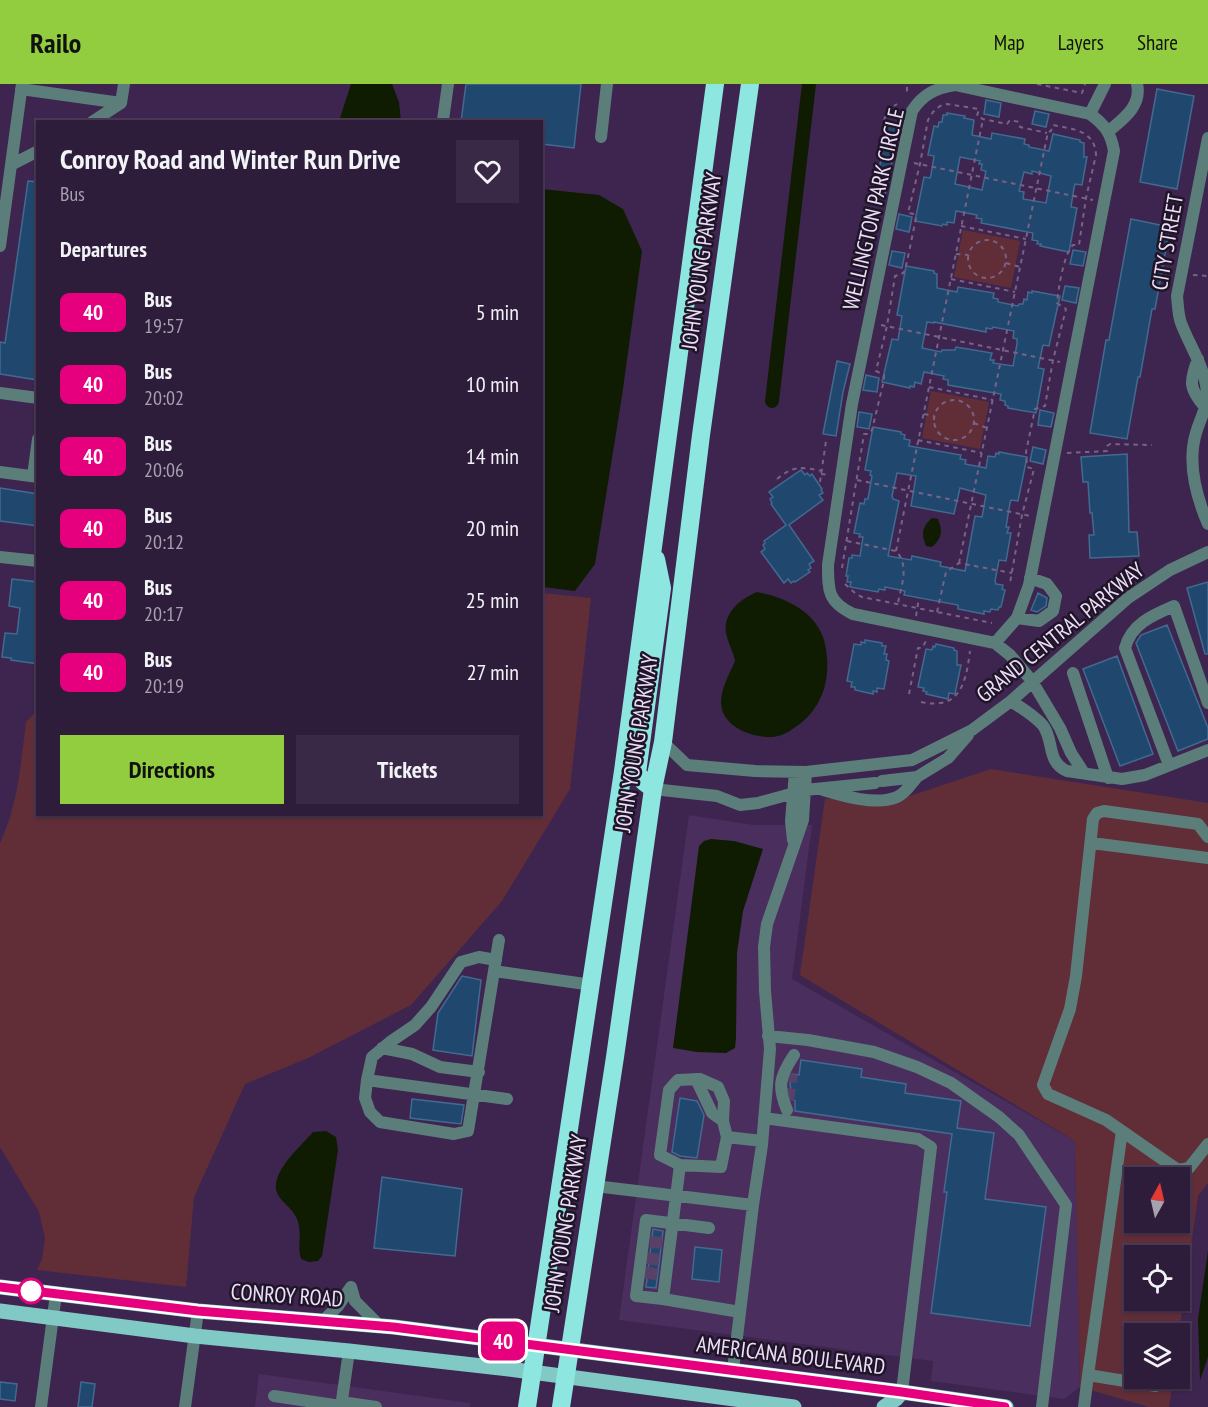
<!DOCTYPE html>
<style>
:root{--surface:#2e1c3b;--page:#3a2946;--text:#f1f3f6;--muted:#a7a1af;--line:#493a55;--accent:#92cd3f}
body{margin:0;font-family:"PT Sans Narrow",sans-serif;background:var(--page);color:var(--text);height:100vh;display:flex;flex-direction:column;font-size:22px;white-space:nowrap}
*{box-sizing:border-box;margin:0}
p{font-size:20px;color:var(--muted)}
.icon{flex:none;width:33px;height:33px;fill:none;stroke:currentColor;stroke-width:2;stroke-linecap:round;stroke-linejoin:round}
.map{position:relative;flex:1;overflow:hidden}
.sheet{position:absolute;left:36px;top:36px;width:507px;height:696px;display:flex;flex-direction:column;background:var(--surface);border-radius:0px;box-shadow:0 2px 4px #0004,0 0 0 2px var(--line)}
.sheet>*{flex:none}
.badge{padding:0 12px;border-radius:9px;font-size:21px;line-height:39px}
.needle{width:39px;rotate:8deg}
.tools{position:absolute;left:1124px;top:1083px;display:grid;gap:12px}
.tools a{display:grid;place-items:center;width:66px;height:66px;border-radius:0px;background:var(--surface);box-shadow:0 2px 4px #0004,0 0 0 2px var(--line);font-size:30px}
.map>.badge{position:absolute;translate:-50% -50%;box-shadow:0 0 0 3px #fff}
h2{padding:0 24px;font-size:22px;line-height:54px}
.round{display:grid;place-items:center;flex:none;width:63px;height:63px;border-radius:0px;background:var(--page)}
.summary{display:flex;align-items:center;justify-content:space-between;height:102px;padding:0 24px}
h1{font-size:28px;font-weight:600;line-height:45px}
.button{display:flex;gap:12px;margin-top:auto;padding:12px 24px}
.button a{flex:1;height:69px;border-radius:0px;background:var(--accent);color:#111;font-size:24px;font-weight:600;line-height:69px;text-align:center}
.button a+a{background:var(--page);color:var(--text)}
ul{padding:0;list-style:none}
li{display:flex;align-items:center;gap:18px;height:72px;padding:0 24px}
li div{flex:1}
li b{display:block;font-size:22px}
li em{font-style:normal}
li .badge{min-width:66px;font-weight:700;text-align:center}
header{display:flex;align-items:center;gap:36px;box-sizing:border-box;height:84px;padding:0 30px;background:var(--accent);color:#111}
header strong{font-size:28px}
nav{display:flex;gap:33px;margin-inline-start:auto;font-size:21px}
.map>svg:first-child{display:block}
.built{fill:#4a2e5e}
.green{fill:#612e38;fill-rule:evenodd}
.water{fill:#0f1c01}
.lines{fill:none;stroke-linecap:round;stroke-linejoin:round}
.canal{stroke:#0f1c01;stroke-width:14}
.building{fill:#20476d;stroke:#426a91;stroke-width:1.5;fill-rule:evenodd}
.minor-tunnel{stroke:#584168;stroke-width:12;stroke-dasharray:12 6;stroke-linecap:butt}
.path{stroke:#786287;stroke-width:2;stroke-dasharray:4.5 4.5;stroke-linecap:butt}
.minor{stroke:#5c7e7b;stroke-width:12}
.major{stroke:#80c9c4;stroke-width:15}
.highway{stroke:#8de7e0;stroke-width:18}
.line-casing{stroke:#fff;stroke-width:14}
.line{stroke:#e6007e;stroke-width:9}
.stop-dot{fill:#fff;stroke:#e6007e;stroke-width:3}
.labels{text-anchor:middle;stroke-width:5;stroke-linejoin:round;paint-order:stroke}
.street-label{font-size:22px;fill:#ecdef9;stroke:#1f1527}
</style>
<header>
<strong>Railo</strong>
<nav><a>Map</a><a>Layers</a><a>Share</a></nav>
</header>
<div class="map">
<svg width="1208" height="1323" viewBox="0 0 1208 1323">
<rect width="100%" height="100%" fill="#3e254f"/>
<path class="built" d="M689,731L753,741H812L792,895L1075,1057L1080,1303L1064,1315L931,1297L933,1277L619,1236Z
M259,1290L470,1319V1323H255Z"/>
<path class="green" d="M963,146L1020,157L1011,204L954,193Z
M931,307L989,318L980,365L922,354Z
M542,509L591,514L570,705L502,817L411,921L308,974L245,1000L194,1113L186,1203L37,1186L42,1175L45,1154L39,1128L0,1063V759C18,721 21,679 26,638L37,627L38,730H542Z
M991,685L1208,719V1099L1198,1112L1179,1250H1134V1294L1173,1295L1169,1323H1149L1080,1303L1075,1057L800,891L825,715H901ZM1134,1094H1179V1138H1134ZM1134,1172H1179V1216H1134Z"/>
<path class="water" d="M351,0H392L399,18L401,37H339Z
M542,105L599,111L623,125L642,167L622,312L595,480L575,507L542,503Z
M932,434L938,435C943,447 942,454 932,463L926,462C921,449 922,443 932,434Z
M757,508C785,513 816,528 824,556C832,587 826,619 801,639C793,645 784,652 773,653C752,654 722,643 721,619C721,604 729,591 735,577C733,567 728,559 726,549C723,529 740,515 757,508Z
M711,755L734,757L763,765L743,827L737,869L736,954L735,964L726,969L697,968L673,964L699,762L704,757Z
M326,1047L336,1053L338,1066L322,1172L318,1177L309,1178L301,1175C297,1162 302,1151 298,1138C295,1126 284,1121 278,1111C267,1091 301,1062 313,1048Z
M1208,1167V1273L1200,1296L1198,1235Z"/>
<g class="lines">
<path class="canal" d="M772,317L809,0"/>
</g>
<path class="building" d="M466,0H581L574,64L542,60V38H461Z
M1157,5L1194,12L1177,105L1140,98Z
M986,16L1001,19L999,33L984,30Z
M1035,27L1049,30L1046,43L1032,40Z
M947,29L965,32L964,34L974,36L972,51L991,55L992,49L1025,55L1024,60L1029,61V63L1049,67L1053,50L1080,56V58L1084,59V73H1087L1082,101L1075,100L1074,104L1071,123L1077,124L1069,168L1040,162L1041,160H1037L1038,157L1032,156L1033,149L981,139L982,135L976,134L977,131L956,127L954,139L947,138V141L943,140L942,142L915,137L924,93L930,94L931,91L934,72L928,71L934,42L938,43L939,38H942L943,31H947ZM960,73L980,77L979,80H982L981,86L986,87L982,106L955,100ZM1032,87L1051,92L1046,119L1023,115L1024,108L1019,107L1024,88L1032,90Z
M887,37L900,39L885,111L872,108L878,80L880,81Z
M28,97L38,98V296L0,290V258L5,259Z
M899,130L912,133L909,148L896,145Z
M1131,135L1170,143L1155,225H1152L1140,293H1138L1127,355L1090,349L1106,256H1109Z
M1073,166L1086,168L1083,182L1070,180Z
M892,167L905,169L902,184L889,181Z
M906,182L934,187V189L937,190V204L957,208L958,203L994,209L993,214L998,215V218L1018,222L1019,220H1023L1024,215L1027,216L1028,208L1032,209V207L1060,212L1049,262L1043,261L1038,284L1044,285L1036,329L1008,324V322L1005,321V317L1000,316L1001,310L948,301V296L943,295L944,292L924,288L921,300L915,298L914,303L910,302V304L882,298L892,255L898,256L902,232L897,231ZM927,238L934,239V238L986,248V244L992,245L993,243L1014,247L1013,254L1017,255V260L1013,282L993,279L994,276H990L992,269L956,263L955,266H942L941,268L922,264Z
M1065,202L1079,204L1076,219L1062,216Z
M837,277L850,280L843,308L836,352L823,350Z
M866,291L879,294L877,308L863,306Z
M1040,326L1054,329L1051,343L1038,341Z
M859,328L872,330L869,345L857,343Z
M873,343L901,348V350L905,351L904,355L910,356L909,362L961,371L960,375L966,376L965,380L986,384L988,372L995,373L996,369L999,370V368L1027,373L1018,417L1011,416L1010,419L1006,443H1009L1007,449H1011L1006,477L999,476L995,497L996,500L1003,501L1002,505L1005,506L1001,523H999L998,526L991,525L990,528L984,527V530L958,525V521L904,511L905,507L885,503V506L879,505L878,508L850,503L851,498H847L848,492H846L849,474H852V471L860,472L863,453H859L860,450L854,449L860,419L864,420L865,415H868L872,392L870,391L871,387L865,386ZM897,389L916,392L911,422L954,430L960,404L986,411L982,433L975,432L965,487L940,482L941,478L912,472L911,476L888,472L899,417L893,415L892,412Z
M1033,363L1046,366L1043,380L1030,377Z
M1127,370L1129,448H1137L1139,472L1090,474L1089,451H1094L1092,429H1090L1088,398H1083L1081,373Z
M801,386L805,391L807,389L810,392L812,390L822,405L821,406L823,409L819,411L823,416L789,441L814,477L809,480L811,484L808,486L810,488L795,498L794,497L791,499L788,495L784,499L761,468L765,465L763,461L765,459L764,457L786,441L771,420L772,419L770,415L773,413L769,408Z
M0,404L38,410V442L0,437Z
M12,495L38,498V580L11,576V574L2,573L5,549L17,550L20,524L9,522Z
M1208,498V570H1205L1187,504Z
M1038,509L1047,514L1046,522L1037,528L1031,526Z
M1167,541L1208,644V655L1178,667L1136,559L1141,551Z
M865,556L882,559V562H886L884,570H887L886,576L889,577L884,605L877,604V608L873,607V610L855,606V603H851L852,598L847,597L854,560L861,561V558L865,559Z
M936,560L954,564V566L957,567V581H961L955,610L949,609L948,615L926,610L927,608L923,607L924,604L918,603L926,565L932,566L933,562L935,563Z
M1117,572L1153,670L1120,682L1083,585Z
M462,892L481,896L472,972L433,966L438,929Z
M801,976L862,985L861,993L906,1000L905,1009L961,1017L957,1044L994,1049L985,1115L1046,1123L1030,1242L931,1229L947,1108H944L952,1050L795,1027V1017L792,1015L790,999L792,990L799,991Z
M680,1014L697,1017L704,1031L697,1074L680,1072L672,1068Z
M412,1015L464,1021L461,1040L410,1034Z
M382,1093L462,1105L455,1172L374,1164Z
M653,1145L663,1147L656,1204L646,1203Z
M695,1163L722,1166L719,1198L692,1195Z
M0,1298L17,1300L15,1317L0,1315Z
M81,1298L95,1300L92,1323H78Z"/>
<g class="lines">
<path class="minor-tunnel" d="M788,1016L792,990
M650,1158L663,1159
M647,1174L660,1176
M645,1188L658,1191"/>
<path class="path" d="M1037,0L1082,9L1085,0
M907,3V7L911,10
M884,36L888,26L897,20
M914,79L1093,116
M961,142L1026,155
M968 175a19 19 0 1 1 38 0a19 19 0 1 1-38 0Z
M956,170L968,171
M1006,179L1020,183
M1193,191L1208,192
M951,195L1015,208
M881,241L1060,278
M929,303L993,316
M934 336a20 20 0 1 1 40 0a20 20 0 1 1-40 0Z
M924,330L934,332
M974,339L987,344
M918,356L982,369
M1067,369L1107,367V362L1110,360L1152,361
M821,390L830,391
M777,395C794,381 801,383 822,387
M857,396L1030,432
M820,398L826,357
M847,457L896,467C910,482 901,502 898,519
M896,467L983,35
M959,479L1048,48L1051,47L1053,41C1072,45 1095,46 1096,71L1086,114L1079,161H1073C1064,169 1058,206 1057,219L1066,225L1053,276L1045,322L1035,325L1026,368L1027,383L1034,385L1022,431L1010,499
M842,484L864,350H869L872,346L884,296V291L876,287L887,242L895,192C899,191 901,191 904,188C906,185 914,143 916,134L914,130L908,129L920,80L928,36L933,28L940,22L947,20L979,25L977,32L983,35L1007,40L1010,36L1019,38L1020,43L1047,49
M845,500L856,510L862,513L992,539
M937,528L946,488L959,479L1012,489
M916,532L919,514
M909,610L918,564H922L926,557
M921,618C961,627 966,597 970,567"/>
<path class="minor" d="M21,5L121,19
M1090,30L1105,0
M443,36L448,0
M92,38L121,19L124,0
M1109,47C1123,35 1142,22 1137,0
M601,53L607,0
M1208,54L1177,212C1178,221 1178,231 1181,239C1190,263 1208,288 1207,314C1206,325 1199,338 1196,349C1187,379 1196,412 1208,440
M11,81L38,67
M0,162L22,0
M1198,275C1189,298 1189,305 1205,323
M0,309L38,314
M0,388L38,393
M33,392L38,355
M0,473L38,477
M1017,534L1039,537L1053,527L1056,512L1047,500L1030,494
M995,559L1017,534L1029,501L1114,67C1111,49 1104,40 1090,30L955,1C936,4 923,10 912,27L852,320L828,481C828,507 828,518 853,530L995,559L1010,571L1032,597L1060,644L1071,669L1084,689
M1073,589L1108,694
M1011,617C1021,624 1037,633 1044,643C1054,659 1047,678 1067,687L1122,695L1145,691L1208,666
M663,658L687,681L755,687L806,688L912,676L972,646L1011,617L1128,514L1170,486L1208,468
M1169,681L1125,564C1131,540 1153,531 1174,522L1208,619
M882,697L917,693L948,674L968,651
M653,705L717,712L740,721L758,719L805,706L875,699
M823,706C843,712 877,722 897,713C906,709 911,700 917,693
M1208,753L1198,740L1104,727L1097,729L1093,735L1076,892L1070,925L1043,1001L1048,1010L1106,1036L1178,1086L1189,1084L1208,1060
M793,756L791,737L795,688
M1092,759L1208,774
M496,876L479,873L461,878L431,923L415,941L390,958L372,973L367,996L365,1014L370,1028L380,1038L454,1050L468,1047L494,887L499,856
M494,887L592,901
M768,952L808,956L874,968L917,983L951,999L999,1033L1019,1051L1066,1121L1042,1323
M382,964L412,970L440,983L479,988
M696,995L712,1029L723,1037
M367,996L507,1015
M787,1026C777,1002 780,992 794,971
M764,1034L918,1055L931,1063L902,1308
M1122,1047L1088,1291L1156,1302
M680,1081L660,1071L669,1006L678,996L700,995L718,1003L724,1017L723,1037L727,1053
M595,1102L753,1121L762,1061L770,965L765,907L764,863L767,840L803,736L806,688
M663,1215L636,1212L646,1136L709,1144
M740,1228L663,1215L680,1081L721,1083L727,1053L762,1057
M323,1237L338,1222L351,1203L355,1217L379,1241
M733,1286L753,1121
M274,1312L341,1322
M341,1318L376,1323
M41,1323L56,1210
M185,1323L198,1227
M341,1323L349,1267
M1084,1323L1088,1291"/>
<path class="major" d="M0,1203L198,1227L394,1243L902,1308L1006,1323
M0,1227L195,1252L349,1267L509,1285L794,1323
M884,1323L896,1315L902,1308"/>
<path class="highway" d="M653,705L644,698L637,689L662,504L656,475
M527,1323L623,687L715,0
M561,1323L615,973L653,705L663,658L701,351L750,0"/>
</g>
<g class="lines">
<g class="line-casing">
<path id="line" d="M0,1203L198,1227L393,1243L902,1308L1005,1323"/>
</g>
<use href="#line" class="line"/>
</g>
<circle class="stop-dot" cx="31" cy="1207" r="12"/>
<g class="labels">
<g class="street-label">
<text transform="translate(873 125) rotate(-77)" y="8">WELLINGTON PARK CIRCLE</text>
<text transform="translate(1167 158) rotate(-80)" y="8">CITY STREET</text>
<text transform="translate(701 177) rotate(-82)" y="8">JOHN YOUNG PARKWAY</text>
<text transform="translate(1060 548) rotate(-39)" y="8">GRAND CENTRAL PARKWAY</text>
<text transform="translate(636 659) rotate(-81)" y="8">JOHN YOUNG PARKWAY</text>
<text transform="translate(565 1139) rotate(-81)" y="8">JOHN YOUNG PARKWAY</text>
<text transform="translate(287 1211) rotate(4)" y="8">CONROY ROAD</text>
<text transform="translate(791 1271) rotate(7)" y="8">AMERICANA BOULEVARD</text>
</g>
</g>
</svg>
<div class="tools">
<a><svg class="needle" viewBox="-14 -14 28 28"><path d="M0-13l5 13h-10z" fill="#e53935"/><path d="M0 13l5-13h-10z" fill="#a7a1af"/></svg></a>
<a><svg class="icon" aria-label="locate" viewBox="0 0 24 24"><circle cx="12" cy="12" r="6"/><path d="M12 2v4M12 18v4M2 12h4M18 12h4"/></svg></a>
<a><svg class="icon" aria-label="layers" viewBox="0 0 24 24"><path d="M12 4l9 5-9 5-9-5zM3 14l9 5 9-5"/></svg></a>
</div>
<b class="badge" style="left:503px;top:1257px;background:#e6007e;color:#fff">40</b>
<section class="sheet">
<div class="summary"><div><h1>Conroy Road and Winter Run Drive</h1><p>Bus</p></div><a class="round"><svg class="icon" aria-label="heart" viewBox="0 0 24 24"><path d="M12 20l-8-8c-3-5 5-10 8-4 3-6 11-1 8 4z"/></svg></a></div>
<h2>Departures</h2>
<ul>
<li><span class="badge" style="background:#e6007e;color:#fff">40</span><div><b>Bus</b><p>19:57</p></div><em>5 min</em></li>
<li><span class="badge" style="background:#e6007e;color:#fff">40</span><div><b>Bus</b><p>20:02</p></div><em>10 min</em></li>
<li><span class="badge" style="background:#e6007e;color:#fff">40</span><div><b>Bus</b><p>20:06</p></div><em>14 min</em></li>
<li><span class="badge" style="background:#e6007e;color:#fff">40</span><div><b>Bus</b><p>20:12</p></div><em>20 min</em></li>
<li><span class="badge" style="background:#e6007e;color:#fff">40</span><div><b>Bus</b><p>20:17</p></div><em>25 min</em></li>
<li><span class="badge" style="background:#e6007e;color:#fff">40</span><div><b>Bus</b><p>20:19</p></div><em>27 min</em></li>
</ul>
<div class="button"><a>Directions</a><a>Tickets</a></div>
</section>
</div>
